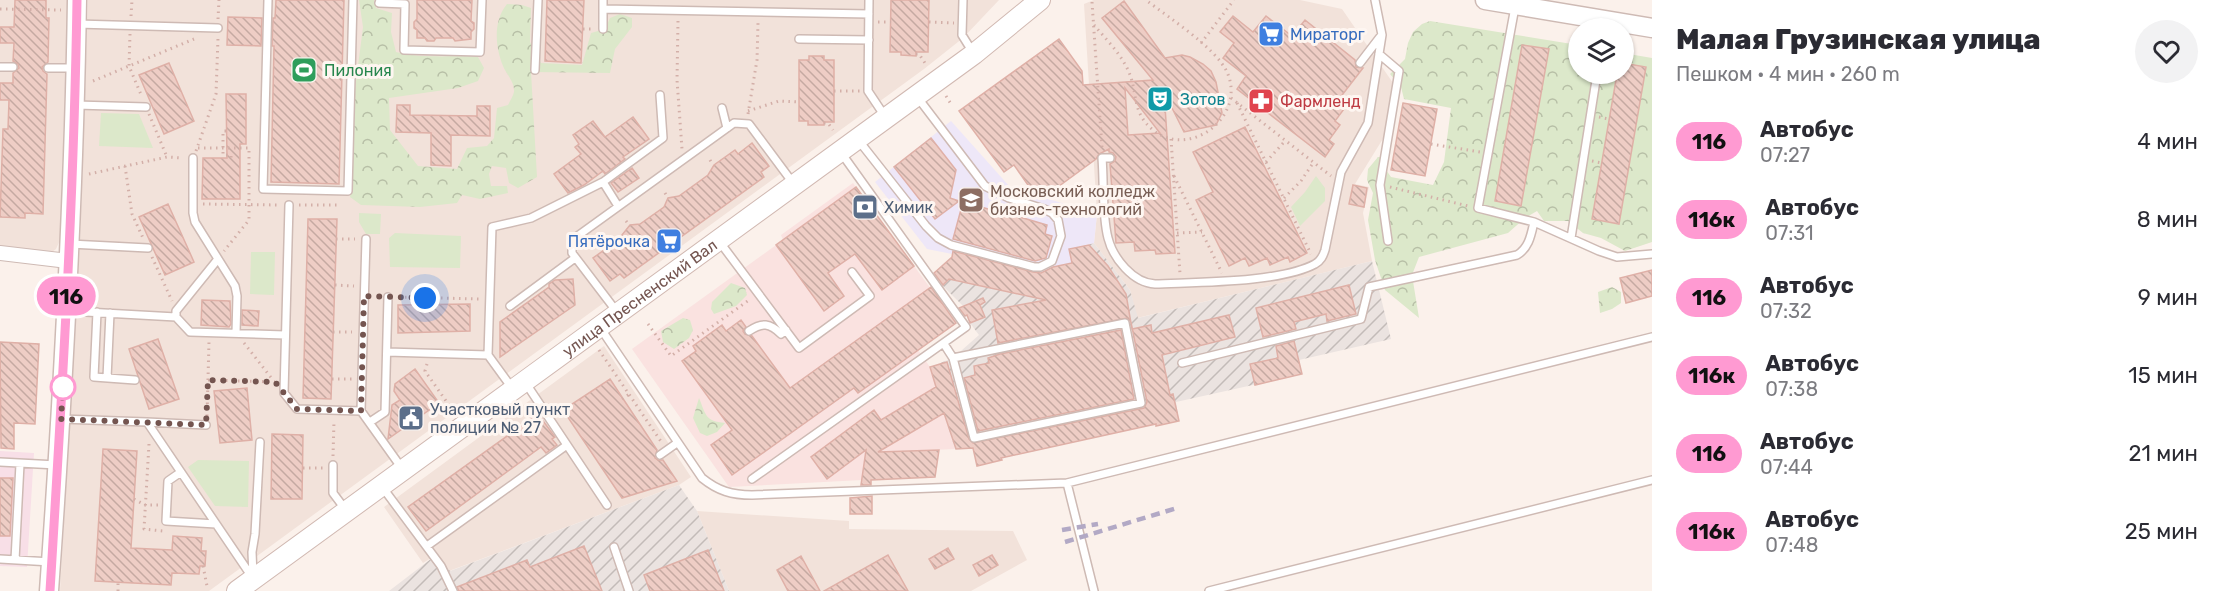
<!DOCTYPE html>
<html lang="ru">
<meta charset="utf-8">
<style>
:root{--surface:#fff;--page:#f2f2f3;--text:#2b2b33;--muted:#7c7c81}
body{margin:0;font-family:Rubik,sans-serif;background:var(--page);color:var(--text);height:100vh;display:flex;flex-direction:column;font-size:22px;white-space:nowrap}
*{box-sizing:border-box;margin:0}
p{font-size:20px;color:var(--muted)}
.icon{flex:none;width:33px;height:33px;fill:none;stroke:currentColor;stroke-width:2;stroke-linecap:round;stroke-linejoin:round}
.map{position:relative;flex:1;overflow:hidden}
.panel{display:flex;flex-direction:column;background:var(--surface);width:570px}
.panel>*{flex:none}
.badge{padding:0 12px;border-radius:20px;font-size:21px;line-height:39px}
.controls{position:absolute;left:1568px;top:18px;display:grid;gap:12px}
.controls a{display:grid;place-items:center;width:66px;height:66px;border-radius:50%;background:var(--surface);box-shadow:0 2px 4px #0004;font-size:30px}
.you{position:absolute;width:30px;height:30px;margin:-15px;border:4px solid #fff;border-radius:50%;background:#1a73e8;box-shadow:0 0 0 9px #1a73e833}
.map>.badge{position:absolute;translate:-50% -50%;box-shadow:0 0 0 3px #fff}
.round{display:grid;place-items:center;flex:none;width:63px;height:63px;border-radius:32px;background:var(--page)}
.headline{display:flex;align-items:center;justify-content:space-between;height:102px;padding:0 24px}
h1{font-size:28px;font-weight:800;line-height:45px}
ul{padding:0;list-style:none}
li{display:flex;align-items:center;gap:18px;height:78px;padding:0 24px}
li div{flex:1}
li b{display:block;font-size:22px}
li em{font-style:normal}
li .badge{min-width:66px;font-weight:700;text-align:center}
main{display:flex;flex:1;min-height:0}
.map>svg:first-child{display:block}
.residential{fill:#f2e2da}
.commercial{fill:#fae2e0}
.industrial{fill:url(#industrial-furrows)}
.education{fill:#eee7f8}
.medical{fill:#f8dfe7}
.forest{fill:url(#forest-crowns);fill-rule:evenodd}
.park{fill:#dce8ca}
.building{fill:url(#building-back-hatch);stroke:#dfb0a7;stroke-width:1.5;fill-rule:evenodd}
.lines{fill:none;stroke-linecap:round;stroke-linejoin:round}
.service-casing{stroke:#cebab4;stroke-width:10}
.minor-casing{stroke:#cebab4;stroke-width:16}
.tertiary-casing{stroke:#cebab4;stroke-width:21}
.secondary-casing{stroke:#d1b9b2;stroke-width:22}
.path{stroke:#d3afa8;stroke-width:3;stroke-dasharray:1.5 4.5;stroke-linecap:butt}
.service{stroke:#fff;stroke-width:7}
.minor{stroke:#fff;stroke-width:14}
.tertiary{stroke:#fff;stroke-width:18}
.secondary{stroke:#fff;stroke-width:20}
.rail{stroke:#b2a9c5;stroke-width:4.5;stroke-dasharray:9 6;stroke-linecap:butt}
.line-casing{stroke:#fff;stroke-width:14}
.line{stroke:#ff9ad2;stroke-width:9}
.walk{stroke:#745550;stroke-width:6;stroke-dasharray:0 10.8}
.stop-dot{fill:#fff;stroke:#ff9ad2;stroke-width:3}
.labels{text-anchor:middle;stroke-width:6;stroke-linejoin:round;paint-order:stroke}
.shop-label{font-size:16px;fill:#366cbe;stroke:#fef6f1;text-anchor:start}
.leisure-label{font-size:16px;fill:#27864d;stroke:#fef6f1;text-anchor:start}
.culture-label{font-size:16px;fill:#0d838f;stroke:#fef6f1;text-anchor:start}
.health-label{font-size:16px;fill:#be3a42;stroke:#fef6f1;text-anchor:start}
.education-label{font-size:16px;fill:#785e54;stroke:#fef6f1;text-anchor:start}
.service-label{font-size:16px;fill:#4e5e75;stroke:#fef6f1;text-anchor:start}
.street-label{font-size:16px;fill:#745550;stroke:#fef6f1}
</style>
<main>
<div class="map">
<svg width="1652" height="591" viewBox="0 0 1652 591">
<defs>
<pattern id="industrial-furrows" width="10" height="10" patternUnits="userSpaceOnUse" patternTransform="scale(1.5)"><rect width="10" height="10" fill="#ebe3e0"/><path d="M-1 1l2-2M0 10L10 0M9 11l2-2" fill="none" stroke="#c3bbb8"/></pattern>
<pattern id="forest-crowns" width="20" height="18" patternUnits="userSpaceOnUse" patternTransform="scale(1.5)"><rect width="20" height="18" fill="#dce8ca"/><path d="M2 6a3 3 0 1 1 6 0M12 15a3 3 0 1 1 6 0" fill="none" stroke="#b7bfa6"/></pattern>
<pattern id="building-back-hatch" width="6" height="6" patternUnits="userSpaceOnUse" patternTransform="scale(1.5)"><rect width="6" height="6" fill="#eecdc5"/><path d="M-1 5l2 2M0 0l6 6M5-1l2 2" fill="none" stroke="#c5a9a2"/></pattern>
</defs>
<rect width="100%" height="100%" fill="#fbf1eb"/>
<path class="residential" d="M0,0H68L60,240L56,249L52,252L0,246Z
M88,0H999L963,38L924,69L209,591H60L80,244Z
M1094,0H1300L1342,9L1393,83L1384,137L1355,184L1369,187L1363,213L1372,261L1137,318L1130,290L1094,243L1097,214L1084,4Z
M604,346L691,477L679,485L449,571L436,555L423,563L384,507Z
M697,511L849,521V529L1013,531L1027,560L971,591H729Z"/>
<path class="commercial" d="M853,183L956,323L918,350L930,367L955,449L866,453L862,480L729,487L632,349L783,240L781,235Z"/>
<path class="industrial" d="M1094,243L1130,290L1138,318L1372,261L1391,339L1299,360L1302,374L1176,402L1179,421L1156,426V424L1002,458V460L977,466L973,448L955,449L930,367L953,358L979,335L970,323L963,306L932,275L952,257L953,253L1032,270L1043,275L1056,266L1069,249Z
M679,485L697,511L729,591H389L436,555L450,571Z"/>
<path class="education" d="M951,121L1010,187L1097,214L1094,243L1069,249L1072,263L1057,266V272L1043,275L1032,270L927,249L875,182Z"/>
<path class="medical" d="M0,451L34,453L27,567L0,566Z"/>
<path class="forest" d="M359,0H374L376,8L392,13L391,32L396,52C422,59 450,55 478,57L484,68L478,81L458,88L389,98L390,130L418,166L457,169L467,148L487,146L494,138L497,108L508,105C510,101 513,96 514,92C515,82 506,74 503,66C495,46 493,21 507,4L522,5L531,8L530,42L541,63L582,65L591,33L605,29L610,18L620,14L632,18V27L615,49L610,73L531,72L537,177L518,188L509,183L506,168L492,166L489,174L491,186H507L508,193L480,199L462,195L457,203L420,207L361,205L350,197L353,169V105L363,27Z
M1430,21L1578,45V74H1617L1592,219L1618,224L1646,67L1623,63V53L1652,58V242L1625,251L1601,238L1583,233L1568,221H1544L1537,211L1525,218L1508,233L1419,257L1412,275L1419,318L1385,290L1375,260L1368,220L1373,193L1367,180L1368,169L1378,157H1385L1384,167L1391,177L1433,185L1444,162L1451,108L1404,99L1401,87L1390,74L1405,59L1408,43L1413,32L1422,24ZM1522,45L1548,49L1521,206L1495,201Z
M731,283L745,288L747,295L736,306L714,314L711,309L712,302Z
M1612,287L1621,292V303L1612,309L1600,313L1598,292Z
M683,318L690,320L693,330L689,338L674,349L663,342L661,331Z
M699,398C706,415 705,421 725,423L717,432L707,436L700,433L693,418Z"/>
<path class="park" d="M101,113L139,114L153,148L99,146Z
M1316,176L1325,188V201L1300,226L1291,207L1305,192Z
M359,213L381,214L380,234H366L359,222Z
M395,233L461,236L460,268L390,267L389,238Z
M251,252H275L274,295L250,294Z
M198,460L249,461L248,507L215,506L188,467Z"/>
<path class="building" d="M15,0H46V18H49L48,62L42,67L43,71L47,74L43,214L25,213V218L0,217L3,129H8L9,100H0V83H13V73L19,68L18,64L13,61L14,43H0V27H14Z
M276,0H344L339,184L271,182L274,46H272L273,18H275Z
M417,0H472L471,21L474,23V29L471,32V39L455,41L453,38H436L434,41H427L425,38H417V30L414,28V22L417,19Z
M547,0H584L581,63L545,61Z
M891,0H929L928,52H916V56L901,55V52H890Z
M1124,1L1165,58L1182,55L1190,57L1203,64L1211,71L1216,82L1222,113L1216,125L1184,132L1164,92L1175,253L1156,254L1155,250L1135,251L1134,242L1116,243L1110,164L1115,161L1116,157L1113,153L1109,152V149L1099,154L1096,159L1051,192L1028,185L1014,165L1004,172L959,111L1059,39L1082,71L1083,85L1153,80L1102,18ZM1125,88L1160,133L1128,135Z
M1233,16L1253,32L1266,16L1292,36L1305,20L1355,60L1356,67L1363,68L1339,99L1347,105L1335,121L1340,125L1329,140L1334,144L1325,157L1237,89L1246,76L1223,58L1234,43L1220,32Z
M228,17L262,18L261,46L227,45Z
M1522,45L1549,49L1521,206L1495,201Z
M809,56H824V60H834V122H824V125H808V121H799V60H809Z
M169,63L194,121L164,134L139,75Z
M1623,63L1646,67L1619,224L1592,219L1617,74H1623Z
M226,94H246V144H240V199H202L203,158H227Z
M1403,103L1437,109L1425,176L1391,170Z
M397,105H410V115L477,116V106H490V136L451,135V166L431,165V133L396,132Z
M633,117L649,139L623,157L625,159L605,174L603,171L584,185L568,193L554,174L581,154L575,147L579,144L573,135L593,121L605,137Z
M1245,127L1307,253L1290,262L1288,257L1270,265L1267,258L1249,266L1245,258L1229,266L1196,200L1213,192L1193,152Z
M931,138L956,170L950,198L959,201L935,219L894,167Z
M752,143L769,166L761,172L764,177L624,278L620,274L610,281L593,258L618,240L630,225L640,224L664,207L668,198L679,196L708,175L714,165L735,150L738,154Z
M632,168L639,178L618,192L611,183Z
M1353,185L1367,188L1364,207L1349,204Z
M856,187L914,266L882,290L855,254L828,273L844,296L824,311L776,245Z
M963,202L999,212L1000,209L1014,213L1013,215L1047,225L1045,234L1052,236L1046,258L1035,261L953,239Z
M168,204L194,262L165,275L139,217Z
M308,219H337L331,399L303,398Z
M1089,245L1108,266L1126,294L1132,329L1151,325L1152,333L1229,315L1235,337L1162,355L1170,395L1173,394L1179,421L1156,426V424L1001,458L1002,460L977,466L973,448L956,449L944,413L878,452L939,450L935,477L871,480V485H861L866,450L827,479L811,457L874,410L881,420L936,387L930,367L947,362L969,439L973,443L1144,408L1147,402L1131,322L1127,318L998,343L992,310L1046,300L949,279L943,285L934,273L952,257L953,251L1033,272L1041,273L1053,267L1072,263L1069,249Z
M1652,270V296L1626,303L1620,278Z
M573,279L575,305L500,357V322L549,287V284L555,280Z
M1349,285L1356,314L1327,321L1326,314L1294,322L1296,329L1263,337L1256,308Z
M931,287L956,323L858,393L854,388L732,475L711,445L732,430L682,361L696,351L693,346L722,325L726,331L741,320L746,327L743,331L745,334L752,336L790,388Z
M983,298L985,302L980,305L985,317L970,323L967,315L965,316L959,308Z
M202,300L230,301L231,324L229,327L201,325Z
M470,304V331L398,333V305Z
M242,310L259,311L258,326L242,325Z
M1121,330L1134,399L978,431L964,378L975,375L974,366L989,363L988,358L1000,354Z
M158,339L179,399L149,409L129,349Z
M1294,341L1302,374L1255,385L1250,364L1278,358L1276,346Z
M0,342L39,344L35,424L14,423V449L1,448Z
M415,369L439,403L388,439L392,405L400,400L394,391L395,384Z
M610,379L657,450L655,458L658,460H663L677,481L622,498L563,410Z
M247,388L252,440L220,443L214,391Z
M538,414L555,437L552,439L557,445L546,453L541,447L426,531L408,507Z
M272,434L303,435L302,499H271Z
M103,449L137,451L131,548L172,550L173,536L202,538L201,551H206L205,566H200L199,574L172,573L171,585L95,581Z
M0,478H13L10,536H0Z
M872,496V514H850V498Z
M584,546L602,591H459L457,587L527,560L530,567Z
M948,548L954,559L935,569L929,559Z
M708,550L724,591H650L644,575Z
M888,555L908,591H824Z
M992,555L998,565L979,576L973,565Z
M801,556L820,591H788L777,570Z"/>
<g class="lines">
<g class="service-casing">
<path id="service" d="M268,0L263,189L348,191L353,0
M380,0L379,3L405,4L404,50L480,52L482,0
M869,0L868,91L886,118
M963,0L962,35L972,51
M1515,7L1478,208L1534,222L1599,251L1617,257L1652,254
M603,9L869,14
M77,24L218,28
M603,29V0
M799,39L869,40
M1379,54L1399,71L1380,185L1388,241
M1360,63L1380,37
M0,67H13
M48,68H75
M535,70L538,0
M76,105L146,107
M722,108L727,128
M859,141L926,226L938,238L951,245L1034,267H1040L1052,261L1061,236L1058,220L1052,213L1044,209L1009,198L985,186L918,98
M193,158V213L195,222L235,286L237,296L236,333
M1110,158H1102C1104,182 1102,216 1108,238C1113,258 1133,283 1155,284C1195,282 1280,283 1315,264C1321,261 1323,256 1325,250L1341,172L1368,123L1382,35L1375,0
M603,182L618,206
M289,205L284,393L297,409L361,411L366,239
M1571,238L1597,74
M719,241L799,348L870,296L852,272
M70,244L148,248
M218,259L176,311V317L190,332L285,335
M510,306L575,258
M68,311L176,317
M97,312L94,377L135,380
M617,312L572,253V240L734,123L749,124L793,183
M601,329L702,478C718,491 732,495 752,495L1067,483L1652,337
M749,331C762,322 770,323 781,334L786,330
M944,344L953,358L974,438L1141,403L1125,323L953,358
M387,352L488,355
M1182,363L1361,319L1369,287L1517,255C1529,248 1531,235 1534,222
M107,378L110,313
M525,382L607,505
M512,388L488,355L492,227L531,218L603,182L663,138L660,95
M361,411L401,467
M61,419L147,422L252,577
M147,422L206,425
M370,422L385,412L388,297
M660,455L677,443
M0,462L57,465
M333,465V493L345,509
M181,472L168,481L166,521L216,524
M752,479L966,327L842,154
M1067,483L1094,591
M383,488L441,566L453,591
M427,546L567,445
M614,547L629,591
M0,559L51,562
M15,560L20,464
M253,576L252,552L255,534L260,442
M1209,591L1652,480"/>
</g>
<g class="minor-casing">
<path id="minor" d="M0,253L68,261"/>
</g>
<g class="tertiary-casing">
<path id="tertiary" d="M1485,0L1652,28
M49,591C63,394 74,197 77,0"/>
</g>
<g class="secondary-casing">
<g id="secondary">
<path id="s1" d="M237,591L886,118L974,54L1040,0"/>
</g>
</g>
<path class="path" d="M1092,2L1102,148
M0,9L61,10
M131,16L132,0
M218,19L219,0
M678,21L677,80L682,149
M878,22H891
M929,22L954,23
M1094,25C1105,38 1119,52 1127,68C1139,91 1130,111 1153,130C1190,160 1247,116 1227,72C1215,47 1169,18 1146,0
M583,29H593
M130,34L129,66L142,97
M1201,43L1234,0
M916,54H919L925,63
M1608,74L1617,75
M93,81L194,39
M834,91H860
M946,96L951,104
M1231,98L1331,176
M1237,103L1311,254
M748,111L779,101L799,102
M149,114L167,157
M748,114L757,60L758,23
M1599,117L1609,119
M824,123H828L833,130
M226,131H223V155H231V158
M1171,139L1180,274
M1431,144L1480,152
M198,148H249V220L224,251
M196,151L216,94L218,38
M710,160L713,165
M1592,161L1602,163
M1266,162L1285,141
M125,166L132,214L143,238
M89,174L167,157L183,158
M1174,176L1222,273
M1390,187L1468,206
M665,193L668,198
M1284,198L1301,181L1313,163
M203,204L280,205
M299,205H339
M626,221L630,226
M1177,233L1202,232
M336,239H355
M152,257L172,301
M335,285L354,286
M399,297L479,299
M648,324L671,356L749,300
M333,332H352
M244,343L273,380
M599,350L662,443
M427,364L425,371L451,408
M332,379H353
M208,380L275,382
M622,399L631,393
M207,416L209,342
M149,444L144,529L163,531
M333,456L334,421
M303,468H325
M134,499L145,505H158
M203,566L207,586
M118,591V582"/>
<use href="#service" class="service"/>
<use href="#minor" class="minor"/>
<use href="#tertiary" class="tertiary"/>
<use href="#secondary" class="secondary"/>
<path class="rail" d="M1062,530L1098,524
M1065,542L1177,508"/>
</g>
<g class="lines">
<g class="line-casing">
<path id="line" d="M50,591C62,394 74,197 77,0"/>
</g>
<use href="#line" class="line"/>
<path class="walk" d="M63,387L61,419L206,425L208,380L275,382L297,409L361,411L364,296L425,298"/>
</g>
<defs>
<g id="supermarket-square" transform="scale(1.35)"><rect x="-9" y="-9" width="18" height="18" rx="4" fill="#3f7fe0" stroke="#fef6f1"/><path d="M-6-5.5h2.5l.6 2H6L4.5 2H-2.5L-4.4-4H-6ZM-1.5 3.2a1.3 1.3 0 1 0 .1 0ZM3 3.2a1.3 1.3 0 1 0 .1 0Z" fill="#fff"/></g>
<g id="stadium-square" transform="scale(1.35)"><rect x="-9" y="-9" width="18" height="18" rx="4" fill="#2e9e5b" stroke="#fef6f1"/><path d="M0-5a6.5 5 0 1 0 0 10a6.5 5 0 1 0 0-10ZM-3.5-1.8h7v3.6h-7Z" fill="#fff"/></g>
<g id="theatre-square" transform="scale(1.35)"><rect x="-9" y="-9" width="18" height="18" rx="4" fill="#0f9aa8" stroke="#fef6f1"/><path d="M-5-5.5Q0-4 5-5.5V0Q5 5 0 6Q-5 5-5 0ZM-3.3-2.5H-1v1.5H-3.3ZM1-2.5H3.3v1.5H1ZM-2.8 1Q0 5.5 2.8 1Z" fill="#fff"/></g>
<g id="pharmacy-square" transform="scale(1.35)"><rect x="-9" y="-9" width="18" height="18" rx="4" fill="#e0444e" stroke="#fef6f1"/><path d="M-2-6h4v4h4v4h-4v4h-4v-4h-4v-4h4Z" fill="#fff"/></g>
<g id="university-square" transform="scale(1.35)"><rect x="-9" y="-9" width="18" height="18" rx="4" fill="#8d6e63" stroke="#fef6f1"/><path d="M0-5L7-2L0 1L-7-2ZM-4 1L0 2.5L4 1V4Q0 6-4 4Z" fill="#fff"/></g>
<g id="bank-square" transform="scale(1.35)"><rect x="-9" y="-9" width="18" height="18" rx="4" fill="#5c6f8a" stroke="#fef6f1"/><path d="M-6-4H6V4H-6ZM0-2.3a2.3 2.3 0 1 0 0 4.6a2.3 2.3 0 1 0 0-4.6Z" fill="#fff"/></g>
<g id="civic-square" transform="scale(1.35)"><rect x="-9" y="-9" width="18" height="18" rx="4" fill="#5c6f8a" stroke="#fef6f1"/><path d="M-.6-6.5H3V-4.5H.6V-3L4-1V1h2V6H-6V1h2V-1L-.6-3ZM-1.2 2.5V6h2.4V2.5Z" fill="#fff"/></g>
</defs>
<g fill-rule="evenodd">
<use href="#supermarket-square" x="1271" y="34"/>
<use href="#stadium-square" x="304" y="70"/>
<use href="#theatre-square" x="1160" y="99"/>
<use href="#pharmacy-square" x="1261" y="101"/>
<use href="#university-square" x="971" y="200"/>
<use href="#bank-square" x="865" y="207"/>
<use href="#supermarket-square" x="669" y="241"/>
<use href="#civic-square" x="411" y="418"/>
</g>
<circle class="stop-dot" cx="63" cy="387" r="12"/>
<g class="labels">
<g class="shop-label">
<text x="1290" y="40">Мираторг</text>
<text x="650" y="247" text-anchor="end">Пятёрочка</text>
</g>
<g class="leisure-label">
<text x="324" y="76">Пилония</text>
</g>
<g class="culture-label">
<text x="1180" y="105">Зотов</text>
</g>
<g class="health-label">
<text x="1280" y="107">Фармленд</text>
</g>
<g class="education-label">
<text x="990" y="197">Московский колледж<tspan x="990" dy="18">бизнес-технологий</tspan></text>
</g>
<g class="service-label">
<text x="884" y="213">Химик</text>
<text x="430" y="415">Участковый пункт<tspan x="430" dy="18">полиции № 27</tspan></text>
</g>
<g class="street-label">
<text dy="6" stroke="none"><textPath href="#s1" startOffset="498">улица Пресненский Вал</textPath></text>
</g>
</g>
</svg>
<div class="controls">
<a><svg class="icon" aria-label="layers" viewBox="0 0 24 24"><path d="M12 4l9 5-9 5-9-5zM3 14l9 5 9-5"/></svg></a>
</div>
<div class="you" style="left:425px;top:298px"></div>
<b class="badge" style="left:66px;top:296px;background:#ff9ad2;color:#111">116</b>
</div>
<section class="panel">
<div class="headline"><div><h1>Малая Грузинская улица</h1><p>Пешком · 4 мин · 260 m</p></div><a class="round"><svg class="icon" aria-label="heart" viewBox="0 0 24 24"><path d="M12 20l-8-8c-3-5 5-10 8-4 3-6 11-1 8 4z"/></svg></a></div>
<ul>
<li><span class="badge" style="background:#ff9ad2;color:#111">116</span><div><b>Автобус</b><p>07:27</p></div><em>4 мин</em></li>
<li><span class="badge" style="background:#ff9ad2;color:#111">116к</span><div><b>Автобус</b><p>07:31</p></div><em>8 мин</em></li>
<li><span class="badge" style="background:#ff9ad2;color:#111">116</span><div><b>Автобус</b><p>07:32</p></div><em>9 мин</em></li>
<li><span class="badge" style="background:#ff9ad2;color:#111">116к</span><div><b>Автобус</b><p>07:38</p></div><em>15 мин</em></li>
<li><span class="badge" style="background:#ff9ad2;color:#111">116</span><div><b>Автобус</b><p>07:44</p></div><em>21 мин</em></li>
<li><span class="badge" style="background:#ff9ad2;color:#111">116к</span><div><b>Автобус</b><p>07:48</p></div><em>25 мин</em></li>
</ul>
</section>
</main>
